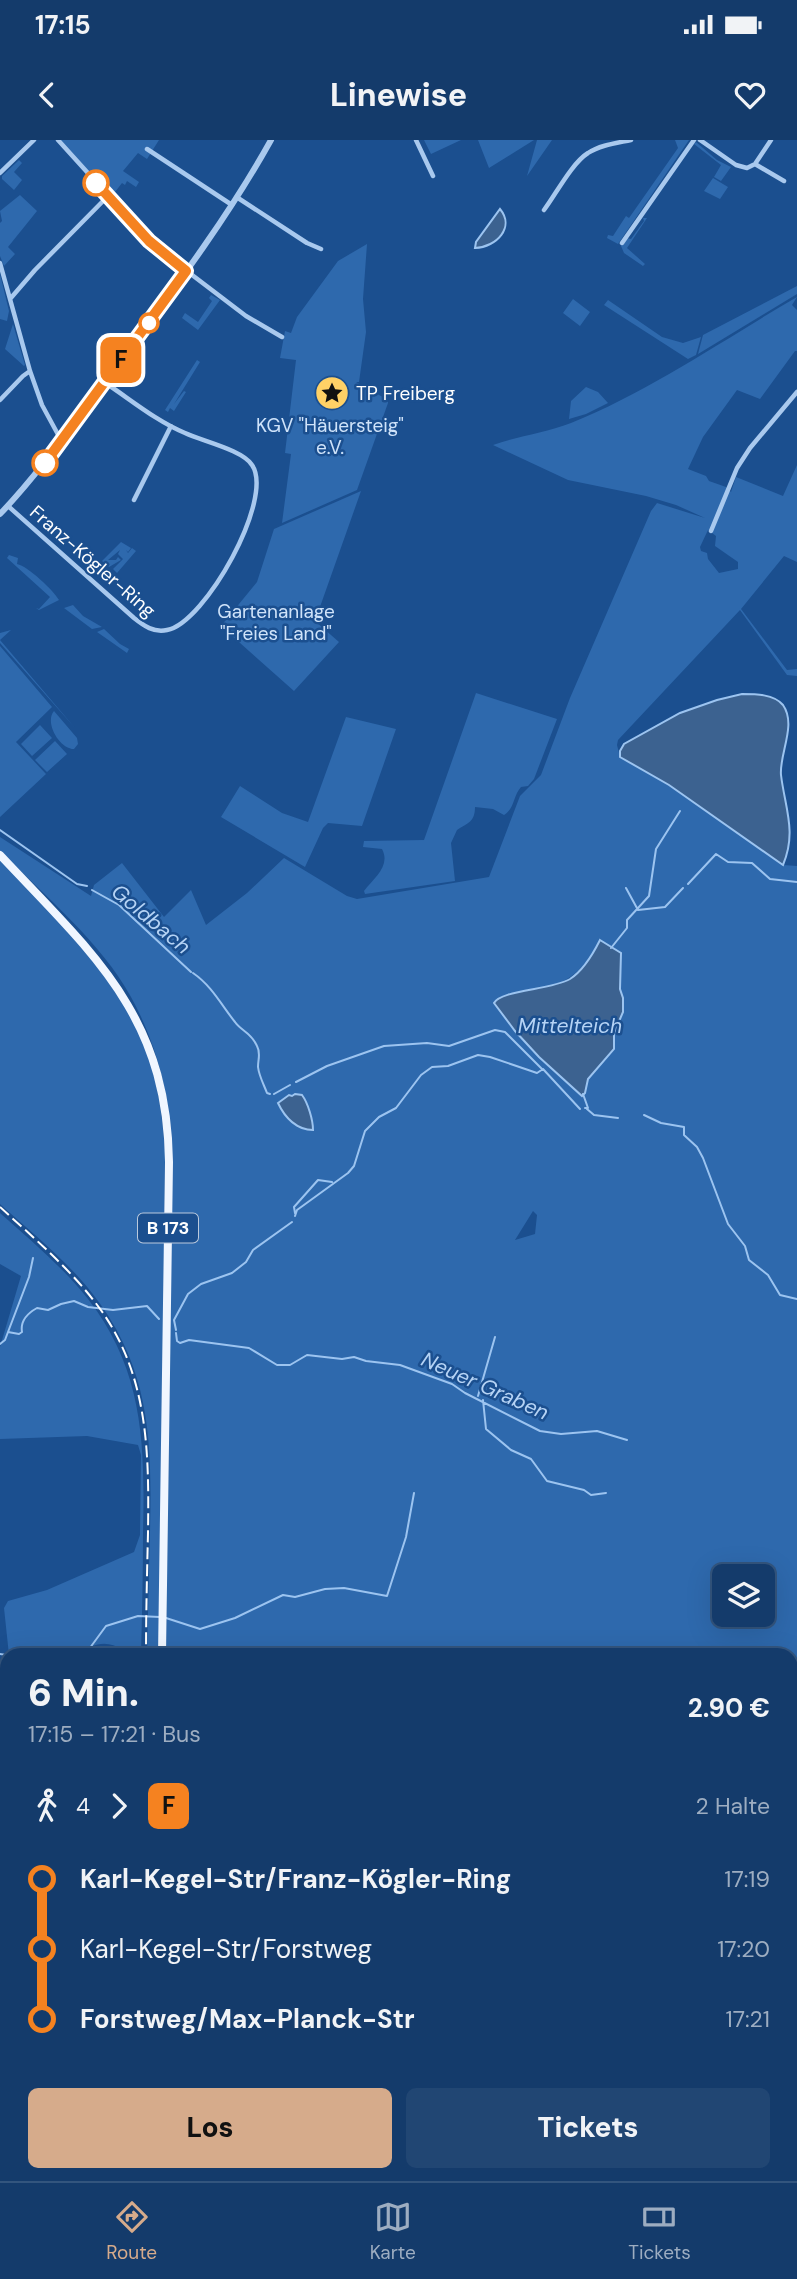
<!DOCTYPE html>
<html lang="de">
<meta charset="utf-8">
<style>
:root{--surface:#143b6b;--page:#214673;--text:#f1f3f6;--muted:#9dadc1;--line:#33557e;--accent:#d6ab8b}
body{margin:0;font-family:"DM Sans",sans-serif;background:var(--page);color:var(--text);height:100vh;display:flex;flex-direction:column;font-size:26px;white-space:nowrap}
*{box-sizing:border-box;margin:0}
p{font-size:23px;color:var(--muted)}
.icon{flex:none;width:38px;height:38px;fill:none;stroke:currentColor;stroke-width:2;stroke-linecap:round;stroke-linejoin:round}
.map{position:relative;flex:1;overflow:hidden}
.sheet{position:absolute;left:0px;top:1508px;width:798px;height:534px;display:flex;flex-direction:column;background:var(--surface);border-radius:21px 21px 0 0;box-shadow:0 7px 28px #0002,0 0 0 2px var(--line)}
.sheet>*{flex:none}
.badge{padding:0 14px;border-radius:10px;font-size:24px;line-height:46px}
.tools{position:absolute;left:712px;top:1424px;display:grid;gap:14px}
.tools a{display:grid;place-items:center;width:63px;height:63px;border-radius:10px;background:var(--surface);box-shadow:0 7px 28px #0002,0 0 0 2px var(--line);font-size:35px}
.map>.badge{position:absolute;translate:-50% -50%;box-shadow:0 0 0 4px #fff}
.legs{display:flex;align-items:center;gap:10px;height:77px;padding:0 28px;font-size:23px}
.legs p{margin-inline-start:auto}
.head{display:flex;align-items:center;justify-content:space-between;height:119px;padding:0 28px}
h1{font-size:38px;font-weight:800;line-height:52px}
.cta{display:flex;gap:14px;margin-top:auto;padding:14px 28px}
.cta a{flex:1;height:80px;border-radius:10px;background:var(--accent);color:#111;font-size:28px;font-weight:800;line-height:80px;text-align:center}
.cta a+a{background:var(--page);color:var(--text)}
ul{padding:0 28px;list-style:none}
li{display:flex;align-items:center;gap:24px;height:70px;font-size:26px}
li i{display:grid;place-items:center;width:10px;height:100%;margin:0 9px;background:currentColor}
li i::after{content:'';width:18px;height:18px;margin:-9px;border:5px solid;border-radius:50%;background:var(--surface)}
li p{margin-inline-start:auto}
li:first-child i{background:linear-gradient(#0000 50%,currentColor 0)}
li:last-child i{background:linear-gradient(currentColor 50%,#0000 0)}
.status{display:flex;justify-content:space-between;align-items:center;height:49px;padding:0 35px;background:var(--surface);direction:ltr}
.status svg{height:19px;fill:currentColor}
header{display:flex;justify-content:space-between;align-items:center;height:91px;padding:0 28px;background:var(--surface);font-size:32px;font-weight:800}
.dock{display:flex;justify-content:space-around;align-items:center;height:98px;border-top:2px solid var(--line);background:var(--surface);font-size:19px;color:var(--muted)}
.dock a{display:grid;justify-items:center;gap:4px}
.dock .selected{color:var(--accent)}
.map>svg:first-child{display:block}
.green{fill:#2e69ad;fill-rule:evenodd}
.water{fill:#3c6290;stroke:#9cc4f0;stroke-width:2}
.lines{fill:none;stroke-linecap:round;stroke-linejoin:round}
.stream{stroke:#9cc4f0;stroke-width:2}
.minor{stroke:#a9c9ee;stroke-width:4.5}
.tertiary{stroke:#a9c9ee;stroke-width:6}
.primary{stroke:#f0f6ff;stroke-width:8}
.rail{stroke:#fff;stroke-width:2;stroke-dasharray:12 5;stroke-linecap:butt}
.line-1-casing{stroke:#fff;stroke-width:16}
.line-1{stroke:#f58220;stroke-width:10}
.stop-1-dot{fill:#fff;stroke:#f58220;stroke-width:3.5}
.labels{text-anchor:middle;stroke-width:5;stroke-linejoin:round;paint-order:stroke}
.shield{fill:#1b4f8f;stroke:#bbcadd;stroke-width:2}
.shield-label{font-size:18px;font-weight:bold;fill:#fff}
.poi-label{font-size:19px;fill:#fff;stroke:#1b4f8f;text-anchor:start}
.park-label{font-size:19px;fill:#cfe3fa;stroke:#1b4f8f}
.street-label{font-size:19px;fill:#fff;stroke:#1b4f8f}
.water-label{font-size:21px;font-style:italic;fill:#b5d3f5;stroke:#1b4f8f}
</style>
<div class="status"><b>17:15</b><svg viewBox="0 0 49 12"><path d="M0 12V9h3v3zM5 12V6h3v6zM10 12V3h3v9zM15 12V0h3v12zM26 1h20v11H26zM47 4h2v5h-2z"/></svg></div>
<header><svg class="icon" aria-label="back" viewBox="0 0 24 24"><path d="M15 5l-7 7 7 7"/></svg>Linewise<svg class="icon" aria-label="heart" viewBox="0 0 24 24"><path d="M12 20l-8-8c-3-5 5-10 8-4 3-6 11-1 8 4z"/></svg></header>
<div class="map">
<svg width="797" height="2041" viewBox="0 0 797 2041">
<rect width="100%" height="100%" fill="#1b4f8f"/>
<path class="green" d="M60,0H159L147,19L138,13L123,31L139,42L136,47L127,41L125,45L122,43L115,52L119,56L118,58L126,64L124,67L126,69L124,70L111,50L108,53Z
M424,0H461L431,14Z
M478,0H534L489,28Z
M537,0H552L527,36Z
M675,0H689L618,104L607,98L608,95L613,96L626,76L629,78L678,8Z
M696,2L717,20L731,27L721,41L714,37L721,25L694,4Z
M19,20L22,23L14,32L22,40L14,50L2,39V36Z
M713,38L728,47L720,59L704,51Z
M20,55L37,71L8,107L15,114L4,126L0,116V83L2,81L0,71Z
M643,78H647L627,108L645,124L643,126L624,113L621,106L627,98L631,99L644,81Z
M367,104L363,159L366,192L359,242H356L388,260V263L357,350L282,383L291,314L285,313L296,220L280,218L285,191L291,193L297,177L338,121Z
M0,134L9,171L7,181L0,179Z
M797,146V154L698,214L703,195Z
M211,155L220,160L198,190L182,178L185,173L198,182L212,161L209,158Z
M797,157L792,165L797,170V211H795L760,259L737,250L703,297L688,329L706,336L709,341L726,347L731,352L736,337L783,356L797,325V422L784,416L741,469L787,530L797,529V536L787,535L740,470L618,600L617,605L620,617L669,645L783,725L797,726V1761H791V1516L166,1515L172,1011C170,957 157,904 131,857C101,802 44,755 0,711V697L91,756L94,745L122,723L164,777L191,750L206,785L247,753L284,718L347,756L357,759L489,737L520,656L541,635L570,558L651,371L657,363L705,378L676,365L646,356L568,340L493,305C518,296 545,293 571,283C650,251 723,200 797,157ZM708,390L716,396L715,406L738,422V429L719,433L708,419L707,413L701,411L700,407ZM600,800L621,813L620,849L623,858L618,886L614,893L615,901C608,913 588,937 584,948L515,891L494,863C506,853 514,853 529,851C567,845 581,834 600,800ZM292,957L305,960L308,974L313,981L298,988L282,971L278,964ZM533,1071L537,1075L535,1094L515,1100ZM724,1437H763V1475H724Z
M573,159L590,172L580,186L563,173Z
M608,160L662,197L683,203L701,197L696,215L688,219L604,165Z
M13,184L25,225L24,226L5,209Z
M197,220L200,222L174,264L184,251L186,252L174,271L170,268L168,272L165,270Z
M586,247L598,252L608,263L586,274L569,279L571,261Z
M361,351L315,481L339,502L294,551L221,486L257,442L274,389Z
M121,402L131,408L128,412L126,410L128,413L132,408L136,411L117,433L113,429L128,414L123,419L118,414L120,410L108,420H116L118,417L121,420L109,427L102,421Z
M9,415L18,418L17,424C28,426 54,451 59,460L39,470L36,468L39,469L50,457L7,418Z
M73,465L83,476L102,487L92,489L64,468Z
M104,489L120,504L129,509L127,513L97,492Z
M11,490L0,500L75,588L0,503V493Z
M0,506L52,567L16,602L46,634L0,677Z
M476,553L557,579L534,639L528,646L521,647C513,656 515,668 504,675L493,669L475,667C475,682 468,683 457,690L451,703L455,741L365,754L364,751C374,738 391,726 382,709L363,707L364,701L424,700Z
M54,571L77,598L78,604L74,609C60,609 44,583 54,571Z
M346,577L396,589L362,686L328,683L323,688L305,727L221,677L240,646L282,673L308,682Z
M40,585L52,598L32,616L21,604Z
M55,601L67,614L47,632L35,620Z
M0,719C55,778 129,847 152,926C159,954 163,982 165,1011L160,1515H147C148,1474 149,1433 150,1392C152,1302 151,1228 92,1153C66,1120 31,1092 0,1064Z
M0,1073C30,1100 63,1127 88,1159C144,1231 145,1305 143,1393C143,1434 142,1475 141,1515C121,1513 113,1497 90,1507L88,1515H9L4,1468L8,1461L47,1450L134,1412L140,1395L141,1315L138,1305L87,1296L0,1299V1207L21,1136L0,1124Z
M0,1814L7,1815V1958L0,1961Z
M791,1834L797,1850V2041H732V2035H791Z
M14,2035H96L94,2041H18Z
M119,2035H163L164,2041H120Z
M272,2035H318L338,2040L345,2038L354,2041H285Z"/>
<path class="water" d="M500,69C515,87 497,107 475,108L476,102Z
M742,554C755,554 774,554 783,565C797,585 779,614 781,635C785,668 797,692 783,725L669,645L620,617V611L624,604L680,573L717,560Z
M600,800L621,813L620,849L623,858V872L614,893V909L588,939L585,953L582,956L539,917L515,891L494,863C501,850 551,850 570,839C584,830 593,814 600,800Z
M295,954L302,955C308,963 313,980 313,990C297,990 285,978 278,963L289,955L292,956Z"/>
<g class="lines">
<path class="stream" d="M0,690L77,744L87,746
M688,744L716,714L728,722L752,723L770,739L797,742
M626,748L638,770L665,767L683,748
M92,750L119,765L191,832
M611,808L627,788V780L649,756L656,709L680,671
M193,833C212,846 222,866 235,882C241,891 251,892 257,906C261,913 258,919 258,927C259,936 264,945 267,953L270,954
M296,942L327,926L384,906L427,903L449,906L495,890L505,892L542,929
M274,954L290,945
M583,954L588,968H585
M587,969L594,975L618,978
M644,975L661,983L684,987V995L697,1007L703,1018L728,1084L745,1106L749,1120L768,1135L780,1155L797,1159
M295,1073L294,1067L318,1040L332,1042
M295,1076L297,1070L348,1033L354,1026L365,991L379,977L396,968L421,935L432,927L448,926L478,915L490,917L537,933L543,929L580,969
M176,1190L174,1180L188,1154L201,1144L232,1133L246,1122L253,1110L292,1082
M8,1192L29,1137L33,1118
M176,1193L177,1201L180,1203L189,1200L249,1208L277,1225H290L307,1215L342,1219L354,1217L366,1221L400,1225L452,1244L465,1253L540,1291L561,1294L597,1291L627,1300
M0,1204L5,1200L8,1192L19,1194L22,1192C20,1180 28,1173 37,1168L48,1170L61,1164L74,1161L88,1167L113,1170L147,1166L159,1179
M478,1256L495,1197
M483,1260L486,1289L511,1310L531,1319L547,1341L584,1350L591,1355L606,1353
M166,1478L200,1489L235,1478L283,1455L295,1457L325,1449L344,1448L387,1456L406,1397L414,1353
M0,1514L13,1516
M37,1516H38
M84,1516L106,1486L138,1476L160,1477
M0,1856L7,1859"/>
<path class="minor" d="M58,0L154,106L246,176L282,197
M416,0L433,36
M700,0L736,25L747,28L755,24L771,0
M147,9L232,65
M755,24L784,41
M0,33L34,0
M238,58L307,103L321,109
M544,70C556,54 572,23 588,13C600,5 617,3 631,0
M622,103L694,0
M0,123L30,231L42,265L61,300
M10,159L35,130L108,56
M0,260L23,236L30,231
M134,360L171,286
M8,366L134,478C144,486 154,493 167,490C205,483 275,358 252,325C243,310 202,301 185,293C156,281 130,259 104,242
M711,391L737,328L750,308L797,252
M0,1990L7,1987
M0,2020L7,2029
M12,2035L16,2041
M118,2035V2041"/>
<path class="tertiary" d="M0,374C43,329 77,278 115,228C170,154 226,81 271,0"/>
<path class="primary" d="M0,715C93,814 167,875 169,1022L162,1516
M166,2035V2041"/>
<path class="rail" d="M0,1067C36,1100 75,1133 103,1173C149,1240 149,1316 148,1393C147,1434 146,1475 146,1516
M97,2041L100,2035"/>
</g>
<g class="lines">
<g class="line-1-casing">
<path id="line-1" d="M45,323L186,131L149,101L96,43"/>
</g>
<use href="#line-1" class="line-1"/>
</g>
<defs>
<g id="sight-disc" transform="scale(1.75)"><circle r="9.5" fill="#ffd166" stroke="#1b4f8f"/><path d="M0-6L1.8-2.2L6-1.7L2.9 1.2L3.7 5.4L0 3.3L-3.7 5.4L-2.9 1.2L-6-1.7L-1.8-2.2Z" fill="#111"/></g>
</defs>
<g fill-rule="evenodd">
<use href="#sight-disc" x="332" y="253"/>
</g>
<g class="stop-1-dot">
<circle cx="96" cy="43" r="12"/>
<circle cx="149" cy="183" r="9"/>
<circle cx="45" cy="323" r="12"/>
</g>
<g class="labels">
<rect class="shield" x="138" y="1073.5" width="60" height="29" rx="5"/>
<g class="shield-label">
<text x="168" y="1094">B 173</text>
</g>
<g class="poi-label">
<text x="356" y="260">TP Freiberg</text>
</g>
<g class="park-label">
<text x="330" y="292">KGV "Häuersteig"<tspan x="330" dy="22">e.V.</tspan></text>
<text x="276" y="478">Gartenanlage<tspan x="276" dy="22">"Freies Land"</tspan></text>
</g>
<g class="street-label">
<text transform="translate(93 421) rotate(41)" y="7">Franz-Kögler-Ring</text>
</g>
<g class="water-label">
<text transform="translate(151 779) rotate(40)" y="7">Goldbach</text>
<text x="570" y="893">Mittelteich</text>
<text transform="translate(485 1246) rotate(24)" y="7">Neuer Graben</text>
</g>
</g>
</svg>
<div class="tools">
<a><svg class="icon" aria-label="layers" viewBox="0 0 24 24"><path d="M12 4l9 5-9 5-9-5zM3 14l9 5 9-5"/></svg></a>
</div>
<b class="badge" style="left:121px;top:220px;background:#f58220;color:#111">F</b>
<section class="sheet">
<div class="head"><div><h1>6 Min.</h1><p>17:15 – 17:21 · Bus</p></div><b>2.90 €</b></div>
<div class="legs"><svg class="icon" aria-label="walk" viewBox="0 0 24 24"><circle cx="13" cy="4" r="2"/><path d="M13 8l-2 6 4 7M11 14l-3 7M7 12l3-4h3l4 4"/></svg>4<svg class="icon" aria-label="forward" viewBox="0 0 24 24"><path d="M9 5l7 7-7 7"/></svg><b class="badge" style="background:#f58220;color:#111">F</b><p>2 Halte</p></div>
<ul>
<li><i style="color:#f58220"></i><b>Karl-Kegel-Str/Franz-Kögler-Ring</b><p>17:19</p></li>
<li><i style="color:#f58220"></i><span>Karl-Kegel-Str/Forstweg</span><p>17:20</p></li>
<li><i style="color:#f58220"></i><b>Forstweg/Max-Planck-Str</b><p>17:21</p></li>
</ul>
<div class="cta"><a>Los</a><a>Tickets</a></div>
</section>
</div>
<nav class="dock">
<a class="selected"><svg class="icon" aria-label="directions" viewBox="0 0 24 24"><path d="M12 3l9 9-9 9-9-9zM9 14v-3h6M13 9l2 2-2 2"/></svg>Route</a>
<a><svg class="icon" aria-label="map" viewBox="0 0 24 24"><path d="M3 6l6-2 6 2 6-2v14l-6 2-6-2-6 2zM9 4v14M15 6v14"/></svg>Karte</a>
<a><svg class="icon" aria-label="tickets" viewBox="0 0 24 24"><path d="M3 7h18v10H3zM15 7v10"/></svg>Tickets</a>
</nav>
